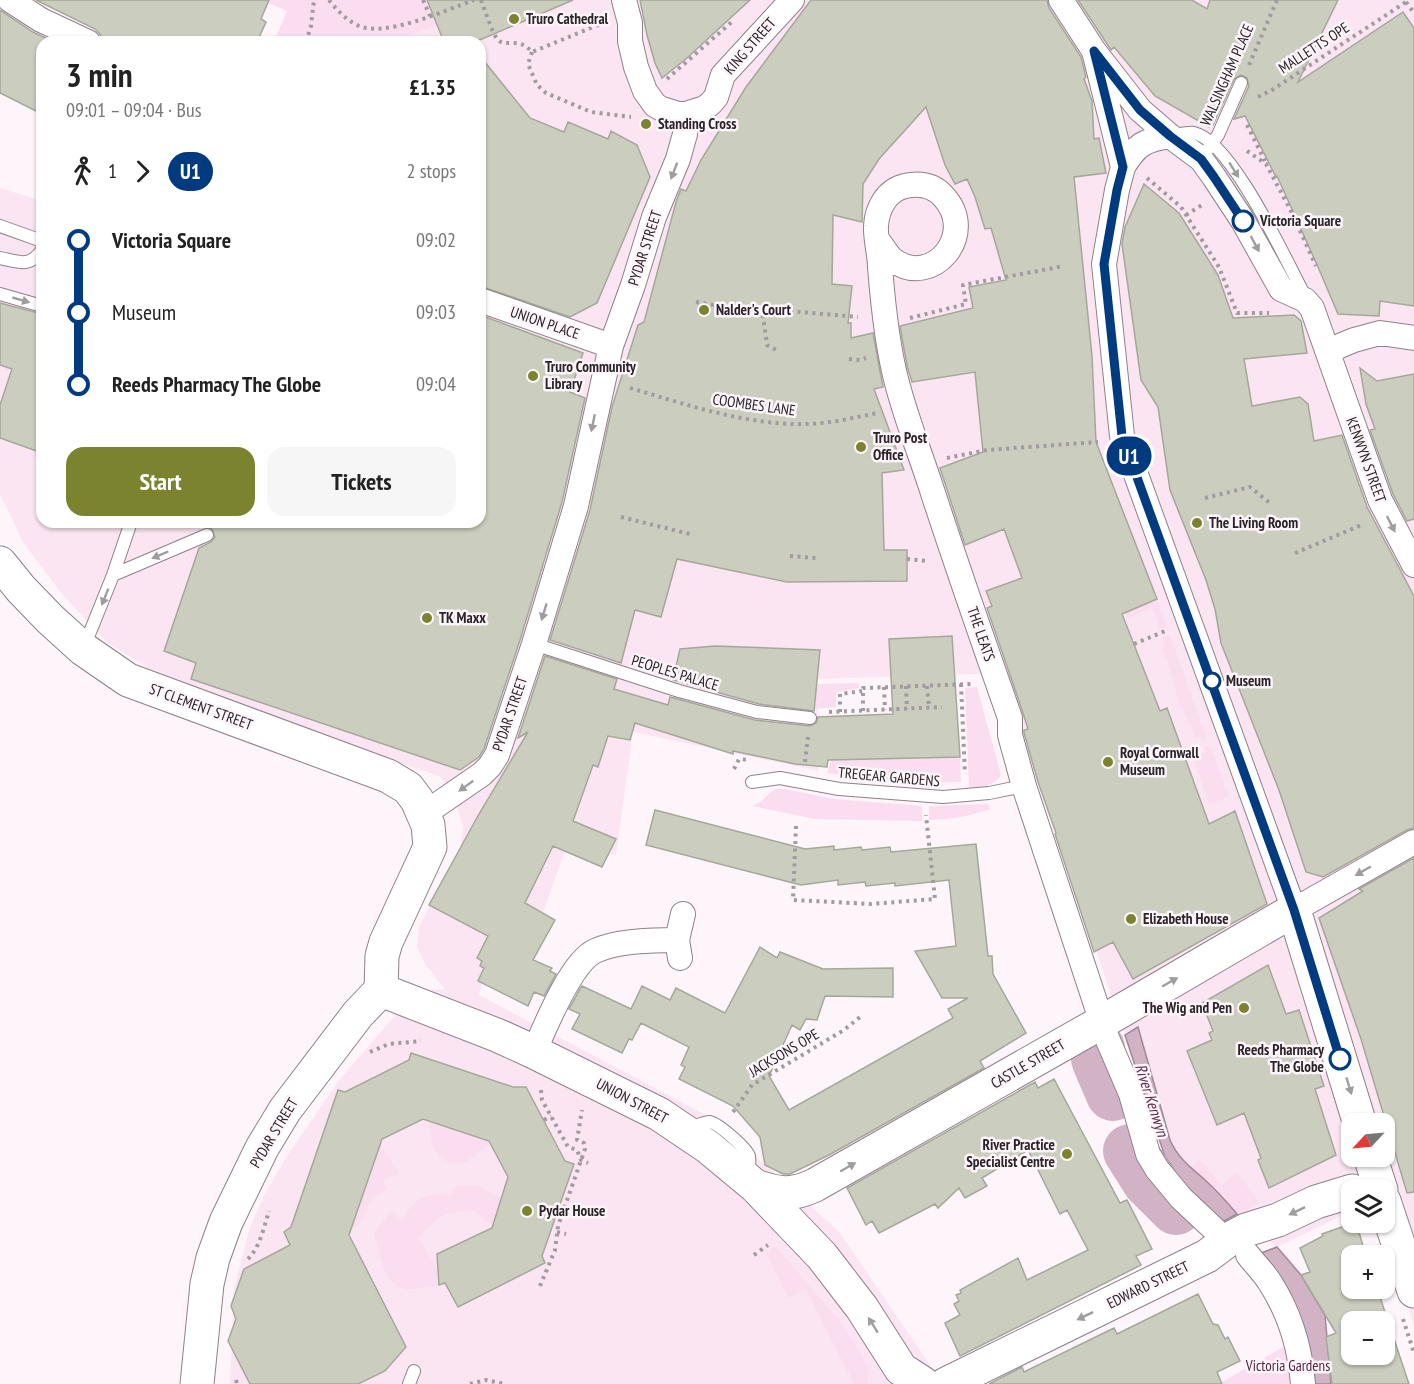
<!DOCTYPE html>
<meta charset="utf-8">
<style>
:root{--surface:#fff;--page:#f6f6f6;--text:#222;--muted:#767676;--accent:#7b832f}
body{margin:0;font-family:"PT Sans Narrow",sans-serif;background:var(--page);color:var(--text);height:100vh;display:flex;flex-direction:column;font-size:22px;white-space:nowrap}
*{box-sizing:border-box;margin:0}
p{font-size:20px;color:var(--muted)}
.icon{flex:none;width:33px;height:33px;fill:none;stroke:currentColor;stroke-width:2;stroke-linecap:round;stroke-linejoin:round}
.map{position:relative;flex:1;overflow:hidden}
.sheet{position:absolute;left:36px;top:36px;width:450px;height:492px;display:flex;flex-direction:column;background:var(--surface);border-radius:18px;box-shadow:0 2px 4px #0004}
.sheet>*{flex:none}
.badge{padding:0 12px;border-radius:20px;font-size:21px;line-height:39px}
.needle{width:39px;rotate:244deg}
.buttons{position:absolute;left:1341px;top:1113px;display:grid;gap:12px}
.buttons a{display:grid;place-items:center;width:54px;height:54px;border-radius:12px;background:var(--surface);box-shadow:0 2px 4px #0004;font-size:30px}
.map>.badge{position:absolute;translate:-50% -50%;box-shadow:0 0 0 3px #fff}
.legs{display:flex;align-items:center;gap:9px;height:66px;padding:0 30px;font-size:20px}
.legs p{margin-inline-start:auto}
.overview{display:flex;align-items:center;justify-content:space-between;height:102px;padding:0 30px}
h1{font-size:33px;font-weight:700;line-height:45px}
.primary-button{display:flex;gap:12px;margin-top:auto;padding:12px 30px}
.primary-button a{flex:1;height:69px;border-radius:18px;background:var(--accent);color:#fff;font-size:24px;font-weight:700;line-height:69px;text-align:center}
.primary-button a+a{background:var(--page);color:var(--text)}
ul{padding:0 30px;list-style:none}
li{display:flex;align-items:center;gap:21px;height:72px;font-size:22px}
li i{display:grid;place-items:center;width:9px;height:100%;margin:0 8px;background:currentColor}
li i::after{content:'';width:15px;height:15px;margin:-8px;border:4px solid;border-radius:50%;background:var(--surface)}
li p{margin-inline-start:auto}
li:first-child i{background:linear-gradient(#0000 50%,currentColor 0)}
li:last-child i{background:linear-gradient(currentColor 50%,#0000 0)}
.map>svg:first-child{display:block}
.built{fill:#fbe5f2;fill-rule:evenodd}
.green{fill:#faddef}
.water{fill:#d2b3c6;stroke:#a08897;stroke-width:1.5}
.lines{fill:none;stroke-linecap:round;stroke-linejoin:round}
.river{stroke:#d2b3c6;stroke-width:54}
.building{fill:#cbcdbf;stroke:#a5a79a;stroke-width:1.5;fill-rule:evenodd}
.lane-casing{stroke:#8e8189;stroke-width:14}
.street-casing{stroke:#8e8189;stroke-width:26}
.secondary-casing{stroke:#8e8189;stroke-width:35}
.path{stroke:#a19a9f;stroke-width:4;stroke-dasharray:3 4.5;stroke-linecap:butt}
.lane{stroke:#fff;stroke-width:12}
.street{stroke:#fff;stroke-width:24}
.secondary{stroke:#fff;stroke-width:33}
.oneway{fill:#a09d9f}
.line-1-casing{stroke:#fff;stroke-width:14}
.line-1{stroke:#003b80;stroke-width:9}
.poi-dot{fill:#7b832f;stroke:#fdf5fa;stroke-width:2}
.stop-1-dot{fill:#fff;stroke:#003b80;stroke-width:3}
.labels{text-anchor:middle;stroke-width:5;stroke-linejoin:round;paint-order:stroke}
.poi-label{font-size:15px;font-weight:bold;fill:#2b2529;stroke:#fdf5fa;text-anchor:start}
.street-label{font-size:15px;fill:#2b2529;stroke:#fdf5fa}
.stop-label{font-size:15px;font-weight:bold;fill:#2b2529;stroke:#fdf5fa;text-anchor:start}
.park-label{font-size:15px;fill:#502743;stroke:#fdf5fa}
.water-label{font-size:16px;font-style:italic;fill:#5b314e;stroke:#fdf5fa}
</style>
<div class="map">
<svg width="1414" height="1384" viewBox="0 0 1414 1384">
<rect width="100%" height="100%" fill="#fdf5fa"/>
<path class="built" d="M573,0H1414V1325L1393,1260L1384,1190H1352L1351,1214L1343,1215L1277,1247L1237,1214L1205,1180L1190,1168L1174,1150L1170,1140L1138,1028L1125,1035L1056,834L1007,673L817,679L819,771L633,732L616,855L567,845L527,957L493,943L479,995L706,1115L777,1175L840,1233L943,1384H230L234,1288L250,1227L266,1192L285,1159L340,1079L398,1012L432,990L445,989L425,964L417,947L419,927L460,850L463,828L456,803L448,787L439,776L269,719L172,683L108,643L62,594L24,544L0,494V188L42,201V522H480V42H390L494,5L504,29ZM1352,1124H1384V1156H1352Z"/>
<path class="green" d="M262,0H426L429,5L441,0H491L494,6L390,42H274L287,11Z
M1157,599L1166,626L1160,629L1152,608L1128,618L1125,612Z
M1170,635L1207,739L1202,740L1200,737L1195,738L1186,715L1181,708L1162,648L1165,644L1163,637Z
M859,683V688L836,692V707L814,709L816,684Z
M977,687L1001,775C994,786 982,787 969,788L965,688Z
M1210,745L1229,797L1209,804L1193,757L1206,752L1204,747Z
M960,757L961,782L904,783L827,773L831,760Z
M776,789H785L834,799L922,806V821L815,819L752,806C763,803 766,794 776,789Z
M988,804L990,809C970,816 950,820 929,820V806Z
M428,1120L489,1140L491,1143C483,1149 475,1156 467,1161C454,1168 436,1159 432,1145C430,1137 430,1128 428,1120Z
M380,1145L399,1173L383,1180L387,1190L373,1197L359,1225L352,1227Z
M1200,1160L1222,1185L1237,1172L1260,1203L1237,1214L1205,1180L1190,1168Z
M454,1186H478L501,1198L493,1225L472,1210C442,1212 438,1216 418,1238L438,1269L439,1285C428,1287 416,1290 405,1289C382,1285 380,1251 374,1233L390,1212L402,1220C418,1194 425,1195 454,1194Z
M775,1246L839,1320L860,1351L869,1369L868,1384H854L806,1289L788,1298L766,1254Z
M1301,1337L1311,1384H1218Z"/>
<path class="water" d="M1138,1027L1170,1140C1178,1158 1190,1167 1204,1179C1216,1190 1227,1202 1237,1214L1222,1222L1182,1180L1165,1157L1125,1035Z
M1277,1247L1301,1275L1325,1315L1331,1384H1311L1256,1255Z"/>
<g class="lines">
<path class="river" d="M1098,1048V1059L1113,1094
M1130,1151L1149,1181L1176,1208"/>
</g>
<path class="building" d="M36,0H269L261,19L266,22L257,42H102L100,34L95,29Z
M427,0H573L475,42H444Z
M640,0H750L687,58L662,78L655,63L647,35Z
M811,0H1047L1049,8L1081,57L1086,77L1084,79L1092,101L1094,139L1099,138L1106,173L1074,177L1092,356L1096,442L1157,599L1122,614L1160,711L1167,708L1209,824L1235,811L1267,904L1133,979L1113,942L1094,952L1055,834L1056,833L1038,782L1024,733V730L1028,729L1023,713L987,608L992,606L986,591L1022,578L1004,529L965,545L940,468L983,452L975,372L912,382L907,366L900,326L973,308L969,287L1006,280L991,228L985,229L975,197L967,179L955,184L945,165L926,107L879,159L863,184L862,222L833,215L832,284L852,286L848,323H851V338L873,333L883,387L874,389L904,470L882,473L884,550H907V581L787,582L677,559L661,617L635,610L621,663L550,640L590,510L612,407L638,325L644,322L676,202L681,189L686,191L701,160L746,87Z
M1078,0H1192L1207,9L1210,0H1338L1298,82L1403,12L1414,28V306L1380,301L1379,316L1338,314L1318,267L1277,176L1276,177L1245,116L1234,119L1249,86L1247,78L1241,75L1234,79L1213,125L1209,127L1155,96L1114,47L1111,50Z
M0,10L33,32L54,42H42V114L0,93Z
M480,56L530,118L564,132L568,122L608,139L611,131L637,145L650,177L597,303L570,317L480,286Z
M1144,184L1179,213L1218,275L1233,318L1294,315L1301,321L1307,353L1244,359L1252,406L1300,397L1308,404L1314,441L1342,435L1367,507L1414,596V828L1407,830L1323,877L1306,872L1279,790L1221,643L1215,609L1206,580L1170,490L1158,407L1141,380L1122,244L1125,227Z
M0,303L42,314V453L0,438V405L12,369L0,365Z
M480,315L583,353L570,392L585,398L562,502L520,640L484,749L479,757L460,770L191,679L196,663L164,651L199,548L211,542L215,537L212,529L205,527L207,522H480Z
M1360,368L1377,381L1414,374V519L1407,521L1393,494L1370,430L1375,429L1366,404Z
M952,636L960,757L828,760L827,767L795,764L733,751V754L635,723L630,740L608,736L598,767L593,765L573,821L616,839L602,867L553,846L525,903L555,920L533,960L552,968L550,971L556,974L544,996L534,992L528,1006L478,981L484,968L480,966L482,961L477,958L488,936L429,905L479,814L528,732L518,738L545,656L617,679L614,689L668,705L670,697L755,720L810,726L816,723L818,717L893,714L889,639Z
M715,646L820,650L814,711L759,704L673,680L680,649Z
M655,810L805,849L834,846V850L861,847L862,850L890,847L891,852L976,844L988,956H992L993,974L1026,1033L980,1061L984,1068L829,1155L790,1174H783L765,1165L760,1137L733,1106L679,1079L685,1067L681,1065L689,1047L641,1023L632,1040L629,1039L622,1053L572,1029L580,1014L569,1009L580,989L582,986L631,1009L642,986L670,1000L676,988L725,1013L760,947L777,958L780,952L823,969L893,968V997L825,996L817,1020L806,1019L800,1030L792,1025L769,1076L789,1110L953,1018L948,1009L968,998H942L915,951L956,946L949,880L895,886V883L866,886L865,882L838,885V880L801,885L646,845Z
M1414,858V1192L1407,1193L1361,1039L1319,918L1363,891L1359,889Z
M1268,965L1286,1014L1299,1010L1324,1086L1315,1089L1336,1155L1269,1188L1258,1160L1261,1158L1244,1113L1217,1125L1187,1051L1212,1040L1209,1033L1213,1031L1202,1003Z
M411,1053L513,1087H526L565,1161L574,1164L542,1256L545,1263L458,1307L445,1283L439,1285L437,1254L492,1228L508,1177L489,1141L423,1119L382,1139L349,1235L406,1347L385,1371L358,1384H250L228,1341L236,1319L231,1306L244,1269L290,1245L284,1232L291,1227L338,1090L345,1092L409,1060Z
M1054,1079L1120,1203L1127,1200L1152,1249L1136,1256L1141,1265L960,1356L945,1323L960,1315L954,1304L959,1301L956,1295L961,1293L960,1290L1018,1258L1027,1280L1088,1250L1067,1210L1060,1214L1028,1150L982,1178L987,1186L965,1198L959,1188L938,1208L935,1204L879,1233L872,1221L866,1225L847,1188L1035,1082L1038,1088Z
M1356,1222L1366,1256H1352V1288H1377L1409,1384H1332L1326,1337L1336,1333L1301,1275L1310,1272L1300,1248L1323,1236L1322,1234ZM1352,1322H1384V1354H1352Z
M1198,1294L1213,1324L1218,1325L1225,1339L1228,1337L1240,1361L1217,1372L1222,1384H989L1022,1367L1024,1372L1114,1328L1117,1334Z"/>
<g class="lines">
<g class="lane-casing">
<path id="lane" d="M1171,136C1178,135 1187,132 1194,133C1232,141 1287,263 1306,298
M1208,149L1218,135L1241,83
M0,226L42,241
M0,258C20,262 29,268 42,250
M0,294L42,306
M113,575L207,535
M534,644L679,691L757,712L810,718
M84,647L113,575L131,522
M752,782L780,778L839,789L943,797L989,793L1024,786
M687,1129C694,1127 703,1122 710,1122C719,1124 746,1148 749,1156C750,1163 749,1169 748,1176
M409,1384L414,1371"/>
</g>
<g class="street-casing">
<path id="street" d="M10,0L41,20L88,42
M624,0L630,23V41L636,67L645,91L655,105L662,109L678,114H686L705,108L711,103L716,97L723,75L792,0
M1061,0L1094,51L1140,110L1170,136L1201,159L1214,177L1243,221L1281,289L1305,300L1312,308L1380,500L1414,565
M1094,51L1123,167L1117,190L1104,264L1122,436L1294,910L1414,842
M1123,167C1136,145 1144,140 1170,136
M879,242C883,247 888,256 893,260C932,289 979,234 943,196C933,185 919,183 905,186C887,190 877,208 876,226C875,236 880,255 880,267C883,305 887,346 897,383C906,418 920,453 931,487C956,564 983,641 1010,718V735L1024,786L1107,1038L1131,1094L1148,1154L1157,1169L1181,1198L1215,1230
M480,300L611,346
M1328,351L1354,340L1380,333L1414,338
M424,814L482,774L490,766L497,755L534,644L576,506L611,346L633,285L654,217L678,159L685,134L686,114
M677,940L683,914
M534,1052C545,1027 571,962 595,951C619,940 651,941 677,940L680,958
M1248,1255C1255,1264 1263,1272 1269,1281C1290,1313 1300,1347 1303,1384"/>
</g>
<g class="secondary-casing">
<path id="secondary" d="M0,563L21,589L50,619L83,649L128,680L388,776L408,788L417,800L428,825L430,847L386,942L382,956L381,990L358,1014L285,1110L262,1148L226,1222L213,1258L207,1284L197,1384
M381,990L499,1036L534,1052L659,1114L708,1147L755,1186L822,1256L862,1308L901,1369L924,1384
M1370,1156L1381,1190
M755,1186C779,1194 792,1196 815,1185L1102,1022L1294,910L1360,1124
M1384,1201L1414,1291
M946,1384L1207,1256L1231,1238L1246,1230L1278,1220L1316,1202L1352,1191"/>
</g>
<path class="path" d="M329,0C337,10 345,19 357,25C383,39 446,10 474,0
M423,0L430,16
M481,0C485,10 492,33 498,40C507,48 518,36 532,52L603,23
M1406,2L1414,13
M306,42L311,26L314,0
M532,52L528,64L537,85L546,93L591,112L631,117
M1249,65L1277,0
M667,79L734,20
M1258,97L1272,90L1409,0
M1247,125L1265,161
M1247,151L1266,164L1291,211L1316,266
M1147,178L1181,207L1219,267L1237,313H1269
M1186,215L1202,205
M696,302L758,313L763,316L767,345L776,350
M790,311L858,317
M910,318L966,304L963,285L1064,266
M849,359L860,360L866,358
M630,388C688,405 748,426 810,424C833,423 856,417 878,413
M947,458L987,450L1098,442
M1205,498L1250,487L1271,504
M621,517L694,535
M1295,553L1364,524
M790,556L816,558
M907,559L927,561
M1134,644L1165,631
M961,684L965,774
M906,686L907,709
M927,686L929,708
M884,687L885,710
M863,711V688L971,684
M829,712L942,707
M840,712V694L862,691
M805,762L808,737
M734,769L739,759L749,760
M796,826L793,900L871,904L935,899L926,815
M370,1052L389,1044L421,1041
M541,1090L542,1100L568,1147L577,1150L581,1160L588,1163
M733,1112L752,1085L844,1030L860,1017
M544,1120L551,1116
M557,1232L566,1234
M754,1255L768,1245
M248,1259C260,1247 264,1227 269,1211
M540,1286L555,1250L558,1226L585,1149L584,1143L577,1140L582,1110
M1403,1319L1414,1353
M236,1380L237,1384
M470,1384L486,1380L505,1384"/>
<use href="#lane" class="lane"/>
<use href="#street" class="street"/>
<use href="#secondary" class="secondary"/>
</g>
<defs><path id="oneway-solid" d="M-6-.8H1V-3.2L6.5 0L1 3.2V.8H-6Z" transform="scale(1.5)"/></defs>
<g class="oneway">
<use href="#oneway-solid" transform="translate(1234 170) rotate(58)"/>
<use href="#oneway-solid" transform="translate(674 171) rotate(111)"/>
<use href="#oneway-solid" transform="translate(1255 244) rotate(62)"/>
<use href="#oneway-solid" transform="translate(21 300) rotate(16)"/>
<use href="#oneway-solid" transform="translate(593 423) rotate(102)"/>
<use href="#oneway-solid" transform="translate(1391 524) rotate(63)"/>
<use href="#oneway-solid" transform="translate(160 555) rotate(157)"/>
<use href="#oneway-solid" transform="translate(105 597) rotate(112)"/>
<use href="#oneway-solid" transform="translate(544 612) rotate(107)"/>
<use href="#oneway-solid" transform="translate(466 786) rotate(144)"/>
<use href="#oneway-solid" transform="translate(1363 871) rotate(150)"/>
<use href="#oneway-solid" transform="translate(1170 982) rotate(-30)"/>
<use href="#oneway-solid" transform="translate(1349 1086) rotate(73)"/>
<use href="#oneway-solid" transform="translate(848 1167) rotate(-30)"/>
<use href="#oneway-solid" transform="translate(1297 1211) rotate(154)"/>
<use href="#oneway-solid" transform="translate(1085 1316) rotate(154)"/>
<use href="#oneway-solid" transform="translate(873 1325) rotate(-122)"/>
</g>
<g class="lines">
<g class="line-1-casing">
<path id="line-1" d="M1243,221L1214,177L1201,159L1170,136L1140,110L1094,51L1123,167L1117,190L1104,264L1122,436L1294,910L1340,1059"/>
</g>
<use href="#line-1" class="line-1"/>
</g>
<g class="poi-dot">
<circle cx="514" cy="19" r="6"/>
<circle cx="646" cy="124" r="6"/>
<circle cx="704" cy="310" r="6"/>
<circle cx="533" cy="376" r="6"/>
<circle cx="861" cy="447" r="6"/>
<circle cx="1197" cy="523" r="6"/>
<circle cx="427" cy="618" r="6"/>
<circle cx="1108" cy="762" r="6"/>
<circle cx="1131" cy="919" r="6"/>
<circle cx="1244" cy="1008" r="6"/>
<circle cx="1067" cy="1154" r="6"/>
<circle cx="527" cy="1211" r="6"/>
</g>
<g class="stop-1-dot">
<circle cx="1243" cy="221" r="10"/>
<circle cx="1212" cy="681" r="8"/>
<circle cx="1340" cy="1059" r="10"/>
</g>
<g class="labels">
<g class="poi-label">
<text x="526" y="24">Truro Cathedral</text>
<text x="658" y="129">Standing Cross</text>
<text x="716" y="315">Nalder's Court</text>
<text x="545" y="372">Truro Community<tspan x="545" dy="17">Library</tspan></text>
<text x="873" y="443">Truro Post<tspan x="873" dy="17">Office</tspan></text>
<text x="1209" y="528">The Living Room</text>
<text x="439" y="623">TK Maxx</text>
<text x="1120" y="758">Royal Cornwall<tspan x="1120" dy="17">Museum</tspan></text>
<text x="1143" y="924">Elizabeth House</text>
<text x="1232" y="1013" text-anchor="end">The Wig and Pen</text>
<text x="1055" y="1150" text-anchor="end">River Practice<tspan x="1055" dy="17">Specialist Centre</tspan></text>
<text x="539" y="1216">Pydar House</text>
</g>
<g class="street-label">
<text transform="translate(750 46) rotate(-49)" y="5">KING STREET</text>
<text transform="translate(1314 48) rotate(-33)" y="5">MALLETTS OPE</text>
<text transform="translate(1227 75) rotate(-66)" y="5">WALSINGHAM PLACE</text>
<text transform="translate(645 248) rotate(-72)" y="5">PYDAR STREET</text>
<text transform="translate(545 323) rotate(19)" y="5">UNION PLACE</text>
<text transform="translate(754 405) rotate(8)" y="5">COOMBES LANE</text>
<text transform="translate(1366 460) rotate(70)" y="5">KENWYN STREET</text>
<text transform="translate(981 634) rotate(71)" y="5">THE LEATS</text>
<text transform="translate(675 673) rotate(17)" y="5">PEOPLES PALACE</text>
<text transform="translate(201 707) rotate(20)" y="5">ST CLEMENT STREET</text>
<text transform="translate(510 714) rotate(-71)" y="5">PYDAR STREET</text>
<text transform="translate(889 777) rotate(5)" y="5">TREGEAR GARDENS</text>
<text transform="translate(784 1053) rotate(-31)" y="5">JACKSONS OPE</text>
<text transform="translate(1028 1064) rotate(-30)" y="5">CASTLE STREET</text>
<text transform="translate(632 1101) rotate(28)" y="5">UNION STREET</text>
<text transform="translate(274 1133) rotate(-59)" y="5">PYDAR STREET</text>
<text transform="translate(1148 1285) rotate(-26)" y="5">EDWARD STREET</text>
</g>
<g class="stop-label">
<text x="1260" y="226">Victoria Square</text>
<text x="1226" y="686">Museum</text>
<text x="1324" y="1055" text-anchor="end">Reeds Pharmacy<tspan x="1324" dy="17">The Globe</tspan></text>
</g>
<g class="park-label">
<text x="1288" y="1371">Victoria Gardens</text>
</g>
<g class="water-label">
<text transform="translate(1152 1100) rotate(72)" y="6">River Kenwyn</text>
</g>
</g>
</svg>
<div class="buttons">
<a><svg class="needle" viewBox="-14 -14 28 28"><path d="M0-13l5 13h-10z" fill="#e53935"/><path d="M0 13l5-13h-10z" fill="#767676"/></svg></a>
<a><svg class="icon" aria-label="layers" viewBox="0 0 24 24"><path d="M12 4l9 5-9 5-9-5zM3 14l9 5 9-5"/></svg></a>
<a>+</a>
<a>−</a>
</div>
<b class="badge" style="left:1129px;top:456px;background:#003b80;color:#fff">U1</b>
<section class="sheet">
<div class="overview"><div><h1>3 min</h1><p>09:01 – 09:04 · Bus</p></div><b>£1.35</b></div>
<div class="legs"><svg class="icon" aria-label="walk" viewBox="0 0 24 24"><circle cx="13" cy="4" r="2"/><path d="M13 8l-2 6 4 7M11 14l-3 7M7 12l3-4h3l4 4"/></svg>1<svg class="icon" aria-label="forward" viewBox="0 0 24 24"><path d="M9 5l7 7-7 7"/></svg><b class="badge" style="background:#003b80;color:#fff">U1</b><p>2 stops</p></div>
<ul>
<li><i style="color:#003b80"></i><b>Victoria Square</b><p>09:02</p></li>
<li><i style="color:#003b80"></i><span>Museum</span><p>09:03</p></li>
<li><i style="color:#003b80"></i><b>Reeds Pharmacy The Globe</b><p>09:04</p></li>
</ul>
<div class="primary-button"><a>Start</a><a>Tickets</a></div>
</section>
</div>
